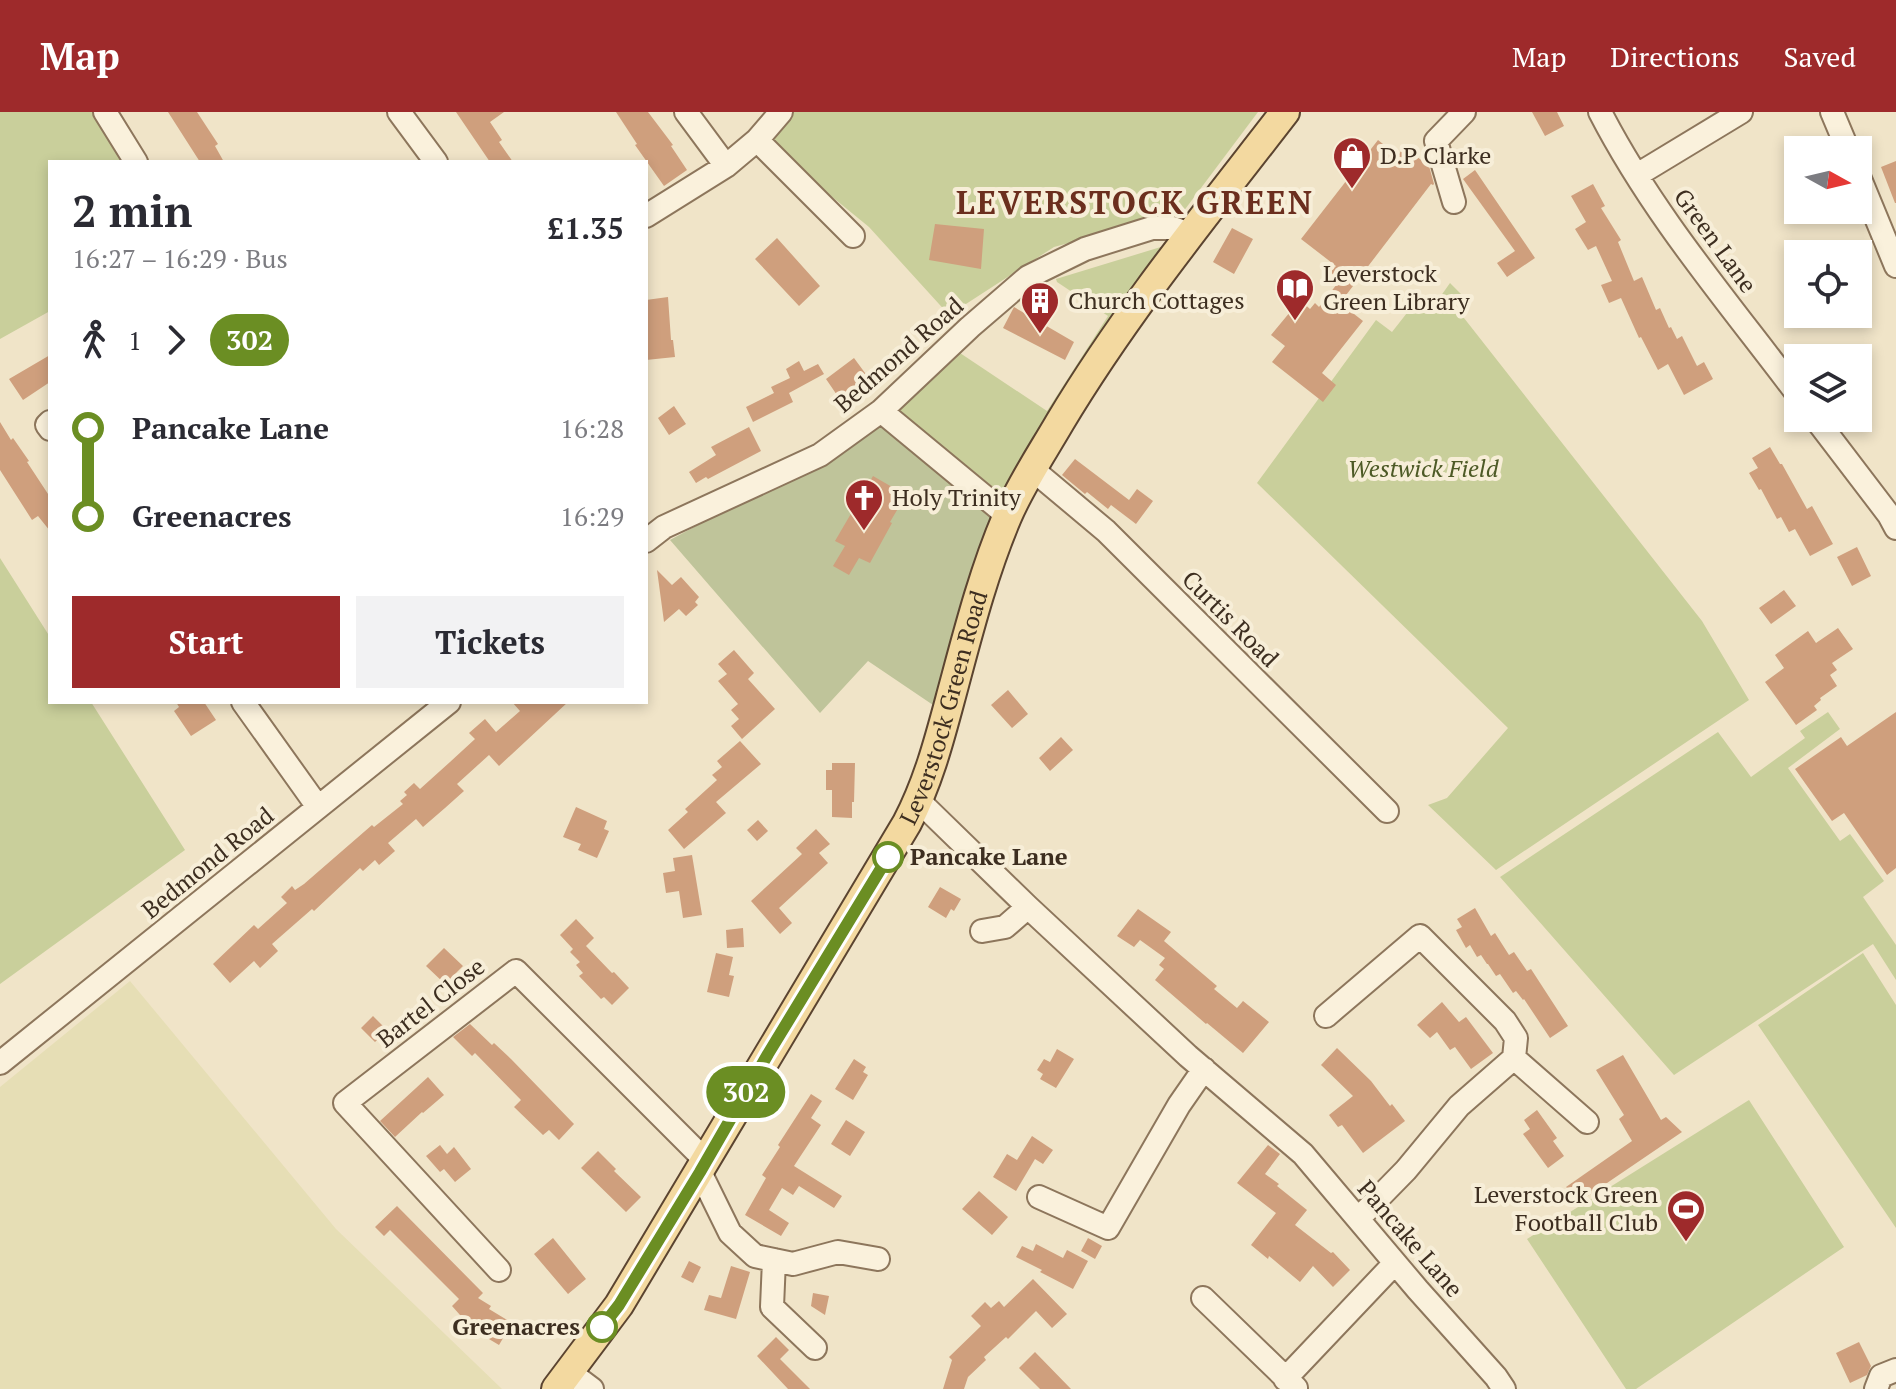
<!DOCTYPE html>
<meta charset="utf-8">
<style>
:root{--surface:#fff;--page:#f2f2f3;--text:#2b2b33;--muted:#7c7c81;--accent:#9e2a2b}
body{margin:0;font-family:"PT Serif",serif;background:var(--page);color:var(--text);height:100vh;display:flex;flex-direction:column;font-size:30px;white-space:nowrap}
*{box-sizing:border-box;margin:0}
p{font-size:26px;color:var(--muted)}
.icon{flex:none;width:44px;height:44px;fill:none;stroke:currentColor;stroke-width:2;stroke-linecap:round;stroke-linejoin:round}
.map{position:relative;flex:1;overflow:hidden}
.side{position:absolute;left:48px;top:48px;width:600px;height:544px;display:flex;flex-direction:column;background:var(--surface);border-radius:0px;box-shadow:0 4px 12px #0003}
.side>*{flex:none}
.badge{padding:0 16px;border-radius:26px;font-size:28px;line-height:52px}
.needle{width:52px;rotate:98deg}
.fabs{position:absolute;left:1784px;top:24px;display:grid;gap:16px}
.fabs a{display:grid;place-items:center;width:88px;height:88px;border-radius:0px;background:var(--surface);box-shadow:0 4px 12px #0003;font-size:40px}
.map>.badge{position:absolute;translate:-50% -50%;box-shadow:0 0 0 4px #fff}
.legs{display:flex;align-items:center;gap:12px;height:88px;padding:0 24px;font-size:26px}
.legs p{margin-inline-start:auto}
.head{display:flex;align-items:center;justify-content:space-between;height:136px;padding:0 24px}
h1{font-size:44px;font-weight:600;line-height:60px}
.cta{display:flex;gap:16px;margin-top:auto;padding:16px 24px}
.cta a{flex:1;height:92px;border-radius:0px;background:var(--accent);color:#fff;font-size:32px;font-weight:600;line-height:92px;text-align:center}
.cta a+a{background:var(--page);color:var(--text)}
ul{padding:0 24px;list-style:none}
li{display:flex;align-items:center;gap:28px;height:88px;font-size:30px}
li i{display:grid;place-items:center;width:12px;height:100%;margin:0 10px;background:currentColor}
li i::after{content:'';width:20px;height:20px;margin:-10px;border:6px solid;border-radius:50%;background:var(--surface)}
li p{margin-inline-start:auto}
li:first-child i{background:linear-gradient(#0000 50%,currentColor 0)}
li:last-child i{background:linear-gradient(currentColor 50%,#0000 0)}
header{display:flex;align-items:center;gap:48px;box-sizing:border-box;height:112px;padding:0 40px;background:var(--accent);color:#fff}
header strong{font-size:38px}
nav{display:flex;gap:44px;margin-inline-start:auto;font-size:28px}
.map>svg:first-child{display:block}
.farmland{fill:#e6deb5}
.green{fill:#c9cf9b}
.cemetery{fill:#bfc49a}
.building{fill:#cf9f7d}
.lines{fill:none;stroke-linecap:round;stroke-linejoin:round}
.minor-casing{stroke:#8d765c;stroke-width:26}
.major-casing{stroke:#5b4430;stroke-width:32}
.minor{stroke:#faf1dc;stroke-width:22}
.major{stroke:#f3d9a0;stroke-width:28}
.line-1-casing{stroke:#fff;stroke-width:18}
.line-1{stroke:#6b8e23;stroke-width:12}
.stop-1-dot{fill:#fff;stroke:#6b8e23;stroke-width:4}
.labels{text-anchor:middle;stroke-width:8;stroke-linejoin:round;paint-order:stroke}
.poi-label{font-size:24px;fill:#3d2e20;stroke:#f7eed8;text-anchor:start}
.street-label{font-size:24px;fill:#3d2e20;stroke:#f7eed8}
.park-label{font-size:24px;font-style:italic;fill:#4d5a26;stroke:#f7eed8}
.stop-label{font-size:24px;font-weight:bold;fill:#3d2e20;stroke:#f7eed8;text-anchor:start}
.district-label{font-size:32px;font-weight:bold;letter-spacing:2px;fill:#6b2e1e;stroke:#f7eed8}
</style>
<header>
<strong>Map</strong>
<nav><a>Map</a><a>Directions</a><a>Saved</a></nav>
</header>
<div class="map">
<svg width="1896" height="1277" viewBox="0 0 1896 1277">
<rect width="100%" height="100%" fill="#f0e4c8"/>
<path class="farmland" d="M130,869L336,1117L502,1277H0V975Z"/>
<path class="green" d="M0,0H97L125,50H50V199L0,227Z
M789,0H1258L1183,100L1054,135L949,203L869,115L765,30Z
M1164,134L1092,241L1004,384L898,298L960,241L1047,299L1108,204L1057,170L1056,167Z
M1450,171L1462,183L1453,192L1702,509L1749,588L1496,758L1428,693L1447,686L1508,616L1257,371L1376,208L1392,220L1414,192L1428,202Z
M0,446L50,525V590H91L185,738L0,872Z
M1828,600L1840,617L1788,656L1840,729L1850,722L1884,769L1863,785L1896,833V868L1873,832L1674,963L1500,765L1718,620L1751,665L1805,626L1800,619Z
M1863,841L1896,893V1116L1758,913Z
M1749,988L1844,1135L1636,1277H1626L1527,1127Z"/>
<path class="cemetery" d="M882,304L999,403L936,595L868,549L820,601L670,428L820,347Z"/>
<path class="building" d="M168,0H197L218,32L215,34L224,50H200Z
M456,0H504L490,10L502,28L499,30L513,50H490Z
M616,0H648L673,33L671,34L687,58L664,74L635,33L637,32Z
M1532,0H1557L1564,14L1545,24Z
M1378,28L1398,44L1401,39L1408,45L1412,41L1429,54L1434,72L1433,73L1431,72L1340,191L1363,209L1322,261L1336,273L1323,290L1272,250L1285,234L1271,223L1300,188L1310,197L1315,191L1319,195L1337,172L1327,164L1336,154L1301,127Z
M1896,49V91H1895L1881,55Z
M1475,58L1535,146L1507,165L1497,151L1515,139L1463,67Z
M1593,72L1605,94L1601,96L1621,128L1618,130L1634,169L1642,165L1656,198L1660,196L1669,216L1671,215L1677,227L1682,224L1697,254L1704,250L1713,267L1684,283L1668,252L1658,258L1641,225L1639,226L1621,186L1609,191L1601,173L1612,169L1596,134L1588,138L1575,117L1586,110L1571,84Z
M935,112L984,117L981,157L929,148Z
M1232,116L1253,127L1234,162L1213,150Z
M777,126L820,174L799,194L755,147Z
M668,185L671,228H673L675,245L646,248V188Z
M1014,195L1074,230L1065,248L1003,216Z
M50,243V270L23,288L9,267Z
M854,246L868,265L839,286L826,267Z
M799,249L804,259L818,252L824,262L789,281L793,290L753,310L746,295L774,281L771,275L790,266L786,257Z
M674,294L686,312L669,323L658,306Z
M0,310L11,328L13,326L29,349L27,350L50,385V419L38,404L32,408L0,358Z
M749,315L761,339L708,367L706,365L696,371L689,360L716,343L711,335Z
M1770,335L1780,352H1782L1807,397L1812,394L1833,432L1810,444L1795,417L1789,420L1781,405L1777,407L1761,377L1759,378L1749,361L1758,356L1752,346Z
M1075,347L1129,388L1137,377L1153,389L1136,412L1111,393L1108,397L1087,380L1085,382L1062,363Z
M873,364L906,383L890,410L892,411L870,451L859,446L849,463L833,454L845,434L835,429Z
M1857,435L1871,464L1852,474L1837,445Z
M657,458L672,473L681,465L699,485L695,490L698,493L686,504L679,497L664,510Z
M1784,478L1796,494L1771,512L1759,496Z
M1838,516L1853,537L1832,551L1837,558L1830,563L1837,574L1820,586L1821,588L1814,594L1817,598L1796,613L1765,570L1784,556L1775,543L1808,519L1816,531Z
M734,538L754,561L748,567L775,597L742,627L731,614L739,607L731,598L738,592L718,569L727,562L718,552Z
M1008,578L1028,602L1012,616L991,593Z
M176,590H204L216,608L191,624L174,599L179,595Z
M512,590H568L499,654L489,643L457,672L464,679L445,696L423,715L416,707L388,731L395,739L379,753L375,748L363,759L360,756L314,799L312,797L272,832L278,839L260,856L254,849L230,871L213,852L254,813L258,817L287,791L281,785L292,774L295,778L304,772L372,713L374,715L403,692L400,689L407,683L404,680L414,671L420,677L450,650L475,627L469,621L485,607L496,620L520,599Z
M1896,600V756L1887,763L1844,701L1832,709L1795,657L1841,625L1847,634Z
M1061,625L1073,638L1050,659L1039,646Z
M740,629L761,652L716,690L726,701L684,737L668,718L688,700L685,697L717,668L712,663L722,655L717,649Z
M832,651H855L854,690H852V706L832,705V678H826V658H832Z
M576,695L607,709L604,717L609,719L597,746L578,738L581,732L563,725Z
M758,708L768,719L757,729L747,718Z
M816,717L830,732L819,741L828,751L779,796L792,811L780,822L751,789L802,742L796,736Z
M692,743L702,803L683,806L679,779L666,781L663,761L675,759L673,746Z
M940,775L961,787L954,799L951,797L946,806L928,795Z
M1475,796L1491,824L1495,821L1509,843L1514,840L1527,859L1531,857L1568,914L1550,926L1524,887L1523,888L1516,879L1513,881L1500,862L1496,864L1488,852H1487L1481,843L1477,845L1470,833L1466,836L1456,818L1462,815L1457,807Z
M1138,797L1171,820L1164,829L1217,874L1214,877L1237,896L1243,889L1269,910L1243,941L1207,911L1206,912L1155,868L1164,857L1159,853L1165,846L1140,828L1134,835L1117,824Z
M576,807L594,826L586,834L612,861L614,860L629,876L612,893L604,885L601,887L579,864L583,861L576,853L580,850L570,840L573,837L560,823Z
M743,816L744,835L727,836L726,818Z
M444,836L463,854L445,872L426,854Z
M716,841L733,845L729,863L734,864L729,885L707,880Z
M1442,890L1459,910L1466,905L1493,941L1471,957L1455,935L1450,938L1437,920L1430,926L1417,913Z
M373,904L387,918L375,930L361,916Z
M470,912L492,933L494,931L511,947L574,1012L559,1028L549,1018L543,1023L514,995L521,988L475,941L472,944L453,925Z
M1337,936L1371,969L1390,994L1392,992L1405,1009L1363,1041L1342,1013L1338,1015L1329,1003L1353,984L1321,953Z
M1057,937L1074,947L1056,976L1040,967L1043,962L1037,958L1044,947L1050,950Z
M1623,943L1661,1008L1666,1005L1682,1020L1582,1088L1566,1075L1632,1029L1619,1007L1624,1003L1596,958Z
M854,947L866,955L863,960L868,963L853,988L835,977Z
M428,965L444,983L423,1001L422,1000L395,1025L380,1009Z
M811,982L822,989L811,1006L821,1013L794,1054L842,1084L834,1096L799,1074L793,1083L782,1076L769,1098L789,1111L781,1124L745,1103L766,1066L762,1063L780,1035L778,1033Z
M1537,998L1557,1026L1553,1029L1564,1044L1548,1056L1523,1022L1530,1017L1524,1008Z
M846,1008L865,1020L850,1044L831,1032Z
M1032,1024L1053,1038L1043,1052L1035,1047L1016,1079L993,1065L1007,1042L1017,1048Z
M440,1033L447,1042L454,1035L471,1057L455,1070L444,1057L440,1060L426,1044Z
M1268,1033L1280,1042L1265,1062L1279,1072L1277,1074L1307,1098L1295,1113L1331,1141L1333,1140L1350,1158L1333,1175L1313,1154L1300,1170L1269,1144L1268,1147L1251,1133L1276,1101L1237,1071Z
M598,1039L616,1057L614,1059L641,1085L626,1100L581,1056Z
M979,1079L1008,1105L992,1123L962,1097Z
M397,1094L483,1181L478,1186L491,1194L489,1197L512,1211L499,1233L467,1214L468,1212L452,1194L459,1187L390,1118L384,1124L375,1115Z
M553,1126L586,1167L568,1182L534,1142Z
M1088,1126L1102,1134L1095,1147L1081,1139Z
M1036,1132L1063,1146L1067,1138L1088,1149L1073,1177L1040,1160L1042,1158L1016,1145L1022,1134L1033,1139Z
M689,1149L701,1155L693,1171L681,1165Z
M731,1154L750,1160L736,1207L704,1198L709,1183L721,1186Z
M1033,1167L1067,1202L1052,1216L1036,1199L1008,1227L1006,1225L984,1245L986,1248L968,1265L964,1277H943L952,1248L949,1245L981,1214L971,1204L985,1190L991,1196L999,1189L1004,1195Z
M813,1181L829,1184L825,1203L811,1194Z
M776,1225L789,1238L780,1247L810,1277H788L757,1244Z
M1859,1230L1871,1254L1867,1263L1850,1271L1836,1241Z
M1035,1240L1071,1277H1040L1019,1256Z"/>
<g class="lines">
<g class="minor-casing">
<path id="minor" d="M105,0L136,50
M399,0L436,50
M686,0L726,54
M1600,0C1653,103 1729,191 1798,283
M1832,0L1848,38
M757,28L853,124
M1858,62L1896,154
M1637,63L1741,0
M1454,90L1436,29L1464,0
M646,104L726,54L757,28L781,0
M881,299L1008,404
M1815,306L1889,403L1896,416
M50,310L47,313L50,317
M1032,357L1106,419L1387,699
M646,429L664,415L820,343L881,299L970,215L1028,165L1085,137L1152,116H1173L1190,122
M243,590L318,695
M919,689L1028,795L1188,944L1303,1042L1418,1178L1496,1265L1504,1277
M982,819L1005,815L1028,795
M1326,904L1420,824L1505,909L1516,926L1514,946L1587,1010
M0,951L449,590
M700,1060L730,1121L755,1144L793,1152L838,1140L878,1147
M1039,1085L1108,1116L1179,993L1204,957
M1358,1107L1406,1058L1459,994L1514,946
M774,1148L772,1195L815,1236
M499,1158L345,991L516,859L706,1049
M1203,1186L1296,1276
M568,1259L592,1277
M1285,1267L1395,1151
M1876,1277L1881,1264L1896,1258"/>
</g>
<g class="major-casing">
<g id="major">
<path id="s1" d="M556,1277L619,1193L907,711C930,667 941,621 954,573C969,517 984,459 1007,405C1021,372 1042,341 1060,310C1126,200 1207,101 1285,0"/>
</g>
</g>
<use href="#minor" class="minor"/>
<use href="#major" class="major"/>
</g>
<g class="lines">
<g class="line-1-casing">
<path id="line-1" d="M602,1215L619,1193L700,1060L768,942L888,745"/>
</g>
<use href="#line-1" class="line-1"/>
</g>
<defs>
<g id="shop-pin" transform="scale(2)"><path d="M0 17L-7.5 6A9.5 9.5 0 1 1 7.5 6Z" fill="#9e2a2b" stroke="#f7eed8"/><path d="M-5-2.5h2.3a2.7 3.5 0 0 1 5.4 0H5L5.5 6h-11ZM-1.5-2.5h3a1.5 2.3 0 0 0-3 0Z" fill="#fff"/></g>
<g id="library-pin" transform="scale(2)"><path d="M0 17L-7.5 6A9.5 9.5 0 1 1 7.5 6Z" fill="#9e2a2b" stroke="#f7eed8"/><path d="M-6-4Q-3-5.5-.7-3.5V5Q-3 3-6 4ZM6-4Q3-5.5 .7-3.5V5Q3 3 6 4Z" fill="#fff"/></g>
<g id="building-pin" transform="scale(2)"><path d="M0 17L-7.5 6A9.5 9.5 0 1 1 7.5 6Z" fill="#9e2a2b" stroke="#f7eed8"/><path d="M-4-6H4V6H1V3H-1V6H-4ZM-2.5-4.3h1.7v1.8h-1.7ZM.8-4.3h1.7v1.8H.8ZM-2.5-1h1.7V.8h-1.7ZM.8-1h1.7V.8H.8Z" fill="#fff"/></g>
<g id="church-pin" transform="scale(2)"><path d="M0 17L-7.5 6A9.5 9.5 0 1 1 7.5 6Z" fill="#9e2a2b" stroke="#f7eed8"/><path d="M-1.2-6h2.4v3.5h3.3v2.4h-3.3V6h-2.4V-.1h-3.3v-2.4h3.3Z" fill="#fff"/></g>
<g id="stadium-pin" transform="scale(2)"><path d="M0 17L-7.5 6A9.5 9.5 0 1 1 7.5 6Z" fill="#9e2a2b" stroke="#f7eed8"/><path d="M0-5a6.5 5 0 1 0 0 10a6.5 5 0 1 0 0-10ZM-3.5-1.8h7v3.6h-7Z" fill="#fff"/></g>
</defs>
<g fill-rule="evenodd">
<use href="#shop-pin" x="1352" y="44"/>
<use href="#library-pin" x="1295" y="176"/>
<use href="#building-pin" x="1040" y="189"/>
<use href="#church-pin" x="864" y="386"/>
<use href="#stadium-pin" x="1686" y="1097"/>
</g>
<g class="stop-1-dot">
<circle cx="888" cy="745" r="14"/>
<circle cx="602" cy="1215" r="14"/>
</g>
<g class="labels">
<g class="poi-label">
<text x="1380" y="52">D.P Clarke</text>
<text x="1323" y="170">Leverstock<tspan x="1323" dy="28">Green Library</tspan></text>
<text x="1068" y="197">Church Cottages</text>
<text x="892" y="394">Holy Trinity</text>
<text x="1658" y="1091" text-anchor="end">Leverstock Green<tspan x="1658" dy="28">Football Club</tspan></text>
</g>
<g class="street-label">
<text transform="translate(1715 129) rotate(54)" y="8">Green Lane</text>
<text transform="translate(899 243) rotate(-41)" y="8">Bedmond Road</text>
<text transform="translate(1230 507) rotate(45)" y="8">Curtis Road</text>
<text dy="8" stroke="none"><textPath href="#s1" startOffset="788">Leverstock Green Road</textPath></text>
<text transform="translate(208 751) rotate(-39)" y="8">Bedmond Road</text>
<text transform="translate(431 891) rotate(-38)" y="8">Bartel Close</text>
<text transform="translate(1410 1127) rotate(49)" y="8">Pancake Lane</text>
</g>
<g class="park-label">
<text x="1423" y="365">Westwick Field</text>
</g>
<g class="stop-label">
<text x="910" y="753">Pancake Lane</text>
<text x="580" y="1223" text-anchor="end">Greenacres</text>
</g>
<g class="district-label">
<text x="1135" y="102">LEVERSTOCK GREEN</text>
</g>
</g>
</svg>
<div class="fabs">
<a><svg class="needle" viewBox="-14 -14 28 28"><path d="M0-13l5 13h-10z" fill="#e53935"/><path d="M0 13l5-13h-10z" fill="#7c7c81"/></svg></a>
<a><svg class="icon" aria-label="locate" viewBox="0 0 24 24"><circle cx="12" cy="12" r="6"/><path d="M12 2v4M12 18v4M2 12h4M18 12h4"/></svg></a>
<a><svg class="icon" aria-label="layers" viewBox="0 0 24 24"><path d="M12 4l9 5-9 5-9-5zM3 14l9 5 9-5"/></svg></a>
</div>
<b class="badge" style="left:746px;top:980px;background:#6b8e23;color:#fff">302</b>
<section class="side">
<div class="head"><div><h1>2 min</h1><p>16:27 – 16:29 · Bus</p></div><b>£1.35</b></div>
<div class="legs"><svg class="icon" aria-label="walk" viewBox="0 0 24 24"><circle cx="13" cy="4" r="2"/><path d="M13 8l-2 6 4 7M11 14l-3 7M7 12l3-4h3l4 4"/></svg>1<svg class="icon" aria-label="forward" viewBox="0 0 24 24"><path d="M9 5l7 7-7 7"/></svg><b class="badge" style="background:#6b8e23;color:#fff">302</b></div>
<ul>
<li><i style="color:#6b8e23"></i><b>Pancake Lane</b><p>16:28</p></li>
<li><i style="color:#6b8e23"></i><b>Greenacres</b><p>16:29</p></li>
</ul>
<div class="cta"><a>Start</a><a>Tickets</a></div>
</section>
</div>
